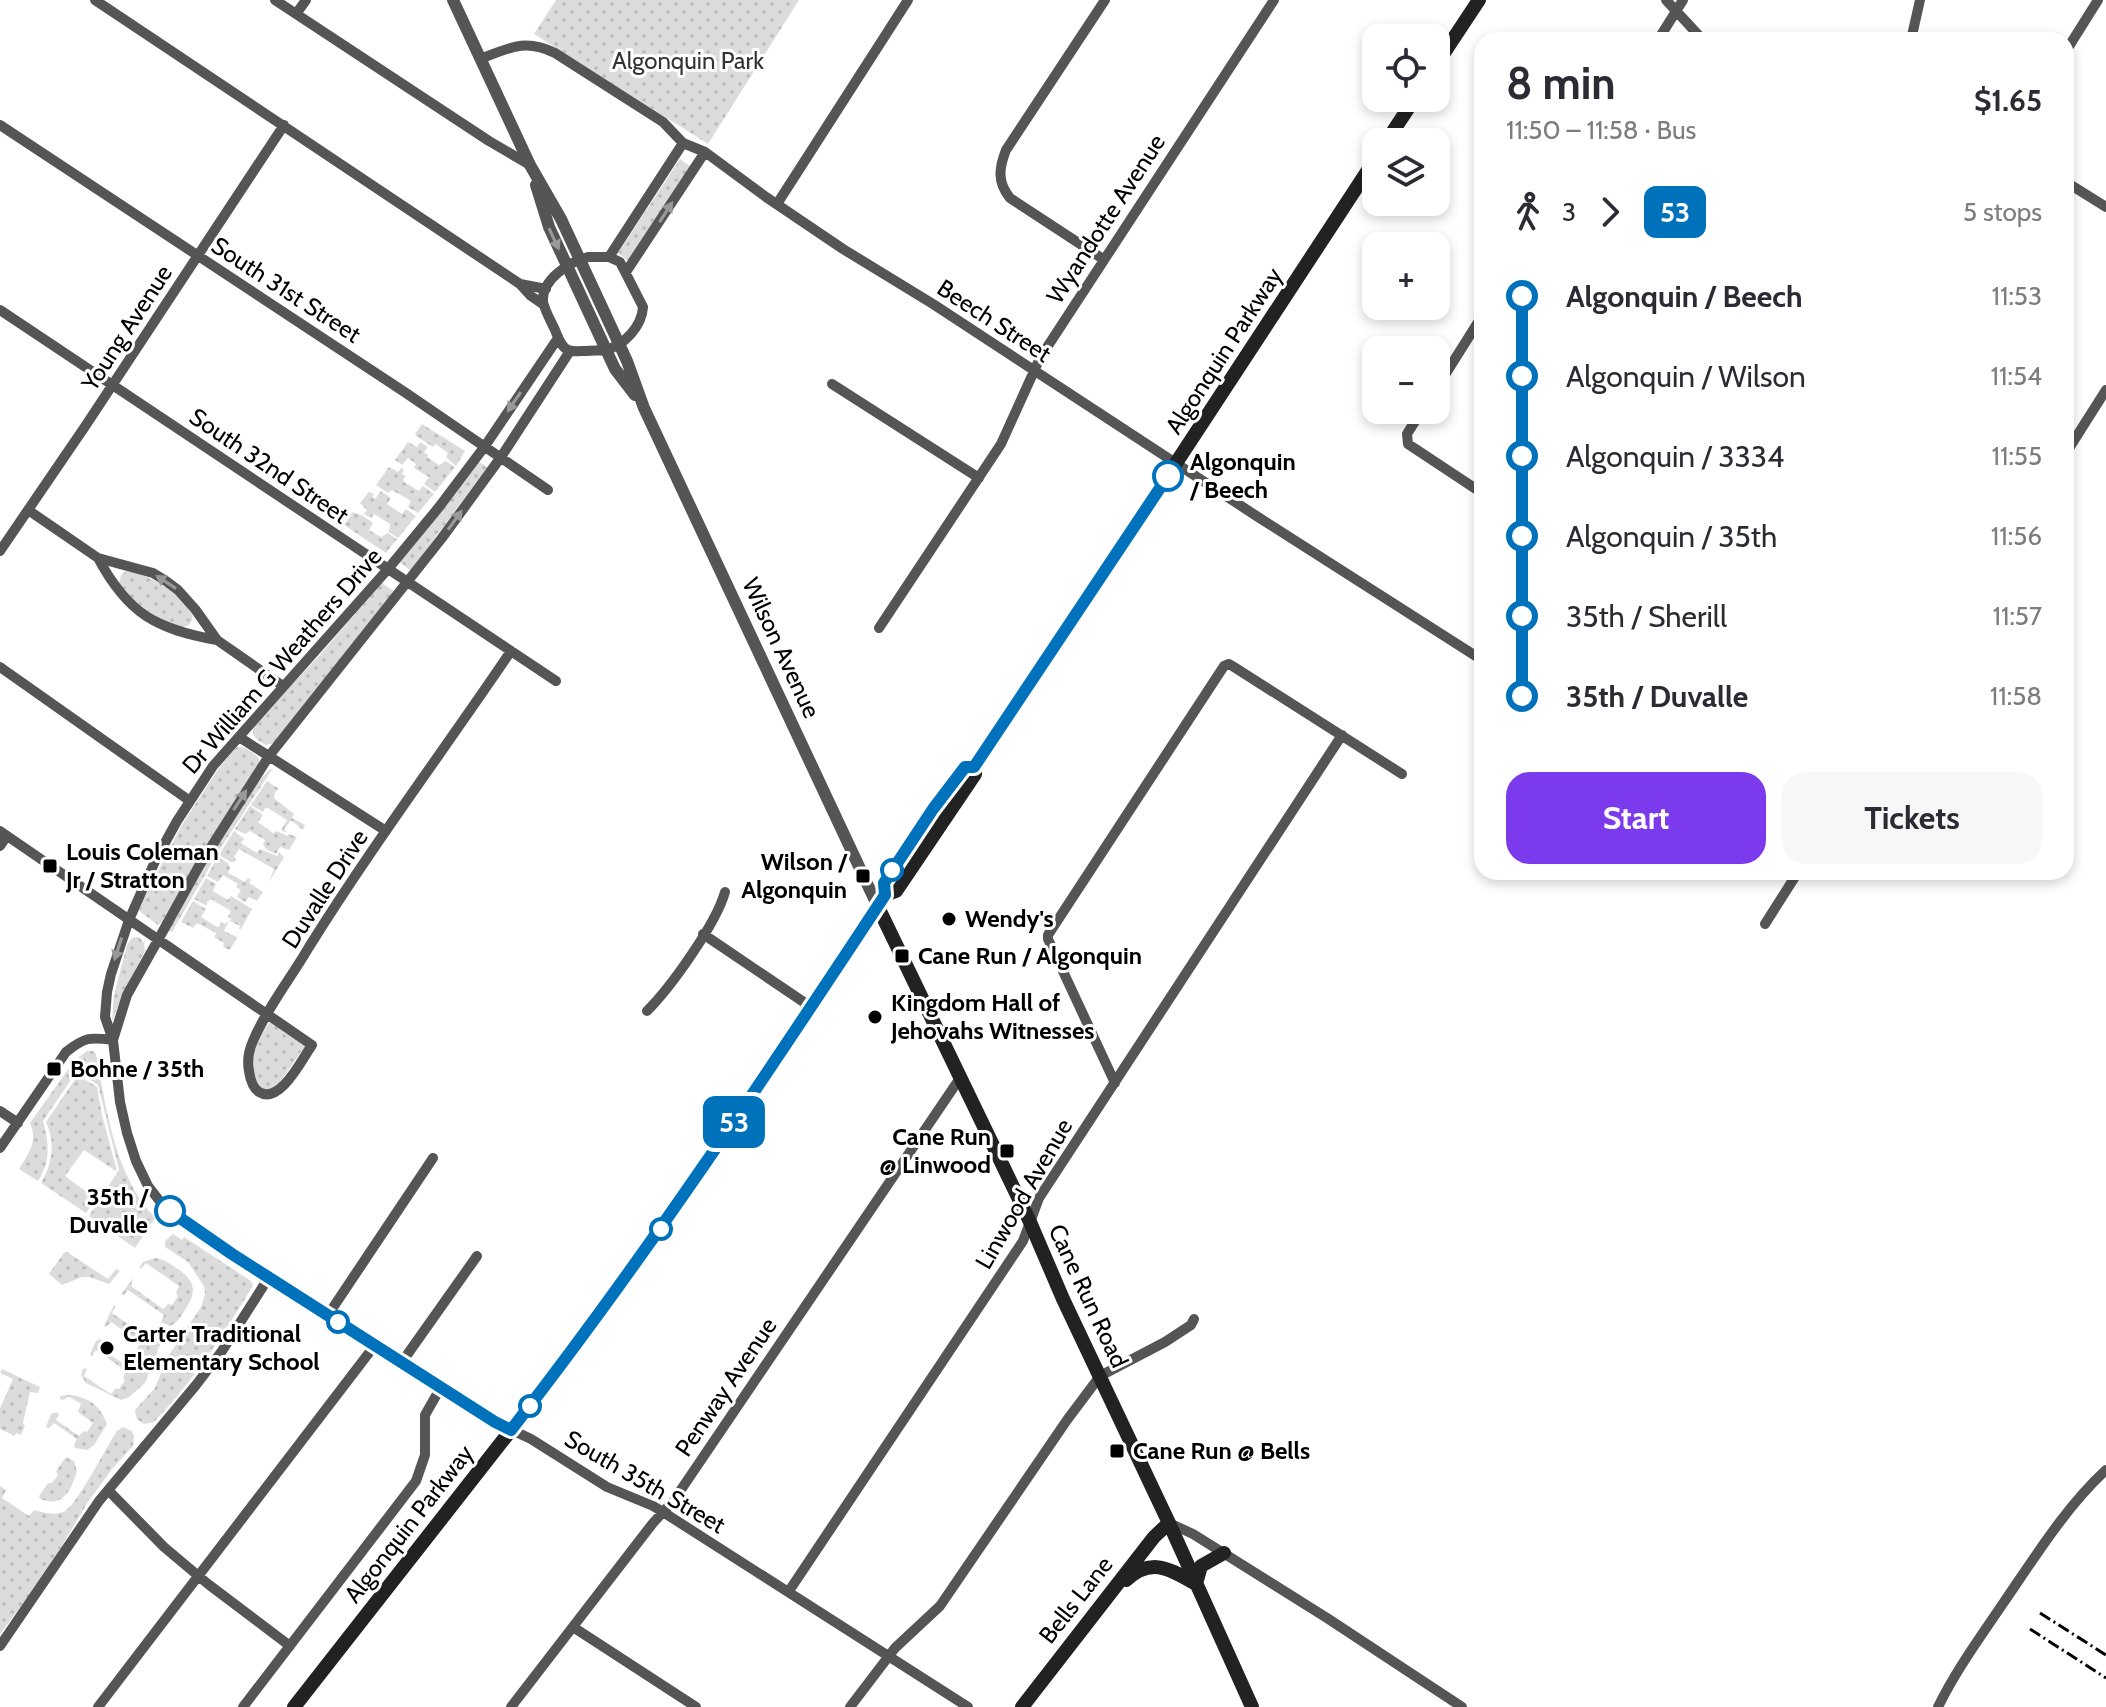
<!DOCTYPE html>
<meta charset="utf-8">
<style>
:root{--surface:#fff;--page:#f7f7f7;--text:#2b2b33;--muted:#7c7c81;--accent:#7c3aed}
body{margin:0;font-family:Cabin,sans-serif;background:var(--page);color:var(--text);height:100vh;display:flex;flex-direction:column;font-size:30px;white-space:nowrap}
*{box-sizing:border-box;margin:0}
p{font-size:26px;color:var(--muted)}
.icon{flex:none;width:44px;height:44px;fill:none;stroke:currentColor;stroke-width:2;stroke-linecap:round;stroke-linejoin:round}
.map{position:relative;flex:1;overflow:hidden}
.details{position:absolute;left:1474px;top:32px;width:600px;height:848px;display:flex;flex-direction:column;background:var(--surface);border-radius:24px;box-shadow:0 4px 12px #0003}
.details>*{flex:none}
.badge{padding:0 16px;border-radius:12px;font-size:28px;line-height:52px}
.buttons{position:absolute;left:1362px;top:24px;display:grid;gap:16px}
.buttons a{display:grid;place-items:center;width:88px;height:88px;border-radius:16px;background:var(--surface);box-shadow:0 4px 12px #0003;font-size:40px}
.map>.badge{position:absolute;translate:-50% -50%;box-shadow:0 0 0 4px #fff}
.legs{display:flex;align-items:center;gap:12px;height:88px;padding:0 32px;font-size:26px}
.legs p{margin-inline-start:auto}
.head{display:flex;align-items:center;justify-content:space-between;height:136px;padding:0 32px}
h1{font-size:44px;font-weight:700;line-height:60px}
.action{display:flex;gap:16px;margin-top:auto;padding:16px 32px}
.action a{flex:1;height:92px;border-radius:24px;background:var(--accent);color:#fff;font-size:32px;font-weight:700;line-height:92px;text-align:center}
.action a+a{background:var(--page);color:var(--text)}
ul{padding:0 32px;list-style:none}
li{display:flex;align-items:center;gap:28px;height:80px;font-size:30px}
li i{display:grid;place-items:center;width:12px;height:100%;margin:0 10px;background:currentColor}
li i::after{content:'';width:20px;height:20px;margin:-10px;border:6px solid;border-radius:50%;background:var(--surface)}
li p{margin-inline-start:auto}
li:first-child i{background:linear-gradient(#0000 50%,currentColor 0)}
li:last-child i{background:linear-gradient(currentColor 50%,#0000 0)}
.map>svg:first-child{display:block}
.green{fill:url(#green-dots)}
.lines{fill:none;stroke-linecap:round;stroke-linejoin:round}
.minor{stroke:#555;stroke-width:10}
.tertiary{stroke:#555;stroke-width:12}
.secondary{stroke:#222;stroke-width:14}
.rail{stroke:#000;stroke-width:3;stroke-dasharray:12 4 2 4;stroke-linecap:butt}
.oneway{fill:#999}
.line-1-casing{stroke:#fff;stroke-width:18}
.line-1{stroke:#0072bc;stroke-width:12}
.stop-1-dot{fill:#fff;stroke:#0072bc;stroke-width:4}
.poi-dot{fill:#000;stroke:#fff;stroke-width:3}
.labels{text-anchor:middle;stroke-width:6;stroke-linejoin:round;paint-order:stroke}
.park-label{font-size:24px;fill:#333;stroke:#fff}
.street-label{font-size:24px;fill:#000;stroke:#fff}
.stop-label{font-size:24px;font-weight:bold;fill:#000;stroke:#fff;text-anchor:start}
.poi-label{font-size:24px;font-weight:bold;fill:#000;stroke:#fff;text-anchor:start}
</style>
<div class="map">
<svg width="2106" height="1707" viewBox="0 0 2106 1707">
<defs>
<pattern id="green-dots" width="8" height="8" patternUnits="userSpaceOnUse" patternTransform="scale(2)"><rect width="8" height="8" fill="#dcdcdc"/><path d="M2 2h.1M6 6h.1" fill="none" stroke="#bbb" stroke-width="1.8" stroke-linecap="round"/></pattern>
</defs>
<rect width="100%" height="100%" fill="#fff"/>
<path class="green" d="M556,0H799L708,144L534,34Z
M680,159L693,168L630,262L618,253Z
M422,424L465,451L456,466L446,457L448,453L436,444L433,447L416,436L415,434Z
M408,442L417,447L420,442L428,447L424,452L428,455L427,457L439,465L446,461L455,467L435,492L424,484L429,477L414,468L416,464L408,458L402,465L395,460Z
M479,462L487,467L411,571L400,562Z
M389,467L398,472L401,468L404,470L402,474L406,476L403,480L404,482L419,491L423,486L434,494L418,513L408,507L411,501L392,490L388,493L376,485Z
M381,491L391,498L387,504L402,514L406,509L416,516L398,538L389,532L390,524L374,514L371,518L364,514L367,510L360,503L369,492L374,494L372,497L375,499Z
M353,512L363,516L373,523L369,530L381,537L388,533L397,539L386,553L344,525Z
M126,571C145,572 185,595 191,613C194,619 192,620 189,625L181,628C154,617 137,606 119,583L121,575Z
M382,583L395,592L274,743L266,745C255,739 248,734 257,722L319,656Z
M237,747C245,746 254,752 259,759V764L210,839L162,922L158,925L139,911L144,899L183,823L219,768Z
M273,768L220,849L172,932L168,931C183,904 252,776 273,768Z
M267,781L279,789L275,792L274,798L294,814L292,818L305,825L303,830L291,820L284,829L287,833L281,830L287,820L268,808H265L263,812L251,805Z
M250,806L263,815L258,822L273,833L277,831L287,836L289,834L297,837L289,850L280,847L276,854L267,850L263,845L265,840L250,831L245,834L235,829Z
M234,831L244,839L241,843L257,853L260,849L277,856L279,852L284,857L269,882L274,869L239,849L234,857L236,859L234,862H231L219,855Z
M218,857L228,863L230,868L228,873L245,882L248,878L251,880L249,883L263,892L257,901L249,897L245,902L237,897L241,890L236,887L238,884L223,875L218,882L207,876Z
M206,878L216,884L213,891L228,900L231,896L252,909L241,929H239L240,926L230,921L231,919L228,917L231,911L211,899L207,902V906L194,899Z
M193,901L206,909L201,917L217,927L220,926L221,922L225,924L229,920L224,931L237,937L230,950L223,947L224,943L214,937L216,933L214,932L197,923L193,928L181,922Z
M139,937L144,943L145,951L124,991L112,1021L114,995L127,945L132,938Z
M270,1022L304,1044L305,1046L275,1089L265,1090C242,1075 256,1039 270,1022Z
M87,1051H93L96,1054C107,1111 114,1174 155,1218L135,1248L89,1216L119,1170L98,1085L77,1071L43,1121C49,1143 51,1161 38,1181L19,1169C29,1153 38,1141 30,1123L74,1061Z
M78,1075L97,1087L102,1115L116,1167V1171L84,1150L65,1176L96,1199L86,1213L41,1183C52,1164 56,1143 46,1122Z
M173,1234L182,1240L184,1237L248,1279L251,1281L253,1286C222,1336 194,1380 154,1422L144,1424L137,1419L135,1410L155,1388L167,1358L201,1307L205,1294L204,1286L188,1262L165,1247V1241Z
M67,1252L108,1279L116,1269L120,1271L109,1284L89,1277H82L62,1285L49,1274L64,1253Z
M155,1258C164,1259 170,1264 178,1269C198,1283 196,1294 183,1313C179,1319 177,1323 170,1326L161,1322L164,1315L128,1290L124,1295H121L133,1278L131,1286L163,1309L168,1304L172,1305L178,1296L176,1293L179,1286L146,1263L141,1269L139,1268L143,1262Z
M114,1305L116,1306L112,1313L149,1338L156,1333L161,1342L145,1383L129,1397L121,1400L86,1383L81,1375L83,1369L87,1368L84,1376L111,1394L116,1388L119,1389L125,1380L123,1378L126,1371L96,1350L92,1356L90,1354L96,1341L100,1339L102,1341L99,1348L126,1365L141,1343L111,1322L106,1327L104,1326Z
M2,1369L40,1387L38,1393L30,1392L23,1423L25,1426L21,1435L16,1433L15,1436L0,1429V1408L13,1379L0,1373Z
M70,1395C91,1398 99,1405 107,1424L94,1445L87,1450L75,1448L74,1445L77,1439L54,1423L49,1428L46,1427L51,1414L57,1412L59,1415L56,1420L79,1436L84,1431L87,1432L93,1423L78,1412L81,1404L68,1396L64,1400L60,1399V1396Z
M123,1427L132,1431L134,1436L133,1446L112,1469L88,1502L43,1577L0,1634V1486L6,1490L2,1498L29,1516L34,1510C44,1513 56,1516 65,1511C77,1505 107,1446 117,1431Z
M66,1457L74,1461L77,1471C71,1491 63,1508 40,1499L39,1496L48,1483H52L58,1475L56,1471Z"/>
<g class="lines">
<path class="minor" d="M95,0L520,284
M275,0L489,141L530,165
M1666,0L1703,40
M296,14L306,0
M1658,40L1683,0
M1911,40L1920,0
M2066,51L2098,0
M480,59C509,48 525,38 555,53L663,122L683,143L705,152L766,197L843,249L933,304L1258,517L1482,660
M0,125L406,393L548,490
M2066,182L2106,207
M777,204L908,0
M588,257H609L620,262L643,307C642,326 624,346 605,350C599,351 592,350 586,351C581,351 573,352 568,350C561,347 558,337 555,330C551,321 545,311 543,302C541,279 570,262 588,257Z
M609,257L683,143
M1103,259L1010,198C997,182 999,168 1006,150L1105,0
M626,272L705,152
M544,305L531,296L520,284L546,289
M0,310L556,681
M558,338L485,446L439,507L388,569L213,766L177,821L156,859L129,920L111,974L107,992L105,1017L113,1040L120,1102L127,1133L136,1161L148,1186L162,1204L191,1227L495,1422L531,1439L607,1487L653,1506L663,1512L968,1707
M832,384L979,478
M1436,389L1482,316
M1422,410L1407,434L1408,444L1482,493
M2066,453L2106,390
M28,510L98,558
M0,551L86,425L284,125
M879,628L1001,444L1040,358L1274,0
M217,640C156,629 128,614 98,558L153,573L166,581L178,590L195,609L217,640L283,686
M0,667L190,801
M239,737L386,831
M0,831C104,903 208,974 312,1045C302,1059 280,1105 259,1092C253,1088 250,1078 249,1071C247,1061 249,1050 253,1041C267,1008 291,978 309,947C372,846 444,750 511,651
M0,846L7,836
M1765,924L1798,872
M703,934L811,1007
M647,1011C671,987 716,924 725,892
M113,1040L127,995L158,940L199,866L269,756L442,538L501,457L570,351
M1115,1083L1048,939V935L1224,666L1229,664L1234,667L1402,774
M0,1111L18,1123
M0,1148L66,1052C85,1037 89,1037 113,1040
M328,1315L433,1158
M402,1362L477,1256
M108,1490L164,1547L208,1584L290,1646
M1169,1523L1193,1534L1327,1618L1462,1707
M789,1591L1023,1241L1039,1198L1342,735
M573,1627L696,1707
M0,1646L99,1501L196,1385L222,1351L269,1277
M98,1707L375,1345
M243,1707L416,1481L425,1455V1415L441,1387
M511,1707L653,1523L674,1500L960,1078
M850,1707L895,1648L940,1606L1067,1420L1100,1376L1165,1342L1191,1325L1194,1319
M1938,1707C1956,1670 1981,1636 2004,1602C2035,1557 2065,1508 2106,1470"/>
<path class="tertiary" d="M453,0L530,165L561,219L627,361L644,408L878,907
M536,185L549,227L615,369L635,395"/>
<path class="secondary" d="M1436,65L1479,0
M1386,142L1415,98
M885,895L884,883L933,809L965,767H974
M878,907L1030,1222L1063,1299L1169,1523L1252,1707
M1126,1580C1152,1556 1171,1570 1196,1584L1201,1566L1224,1553
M294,1707L576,1347L661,1229L759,1087L885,895L896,891L975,774L974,767L1020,701L1376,158
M1022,1707L1154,1537L1169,1523"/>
<path class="rail" d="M2040,1613L2106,1655
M2030,1629L2106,1678"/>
</g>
<defs><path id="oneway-solid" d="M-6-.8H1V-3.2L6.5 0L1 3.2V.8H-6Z" transform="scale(2)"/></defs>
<g class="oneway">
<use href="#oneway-solid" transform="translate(666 212) rotate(-57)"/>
<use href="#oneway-solid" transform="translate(554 239) rotate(65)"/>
<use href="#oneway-solid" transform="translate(514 402) rotate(124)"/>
<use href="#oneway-solid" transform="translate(455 520) rotate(-54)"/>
<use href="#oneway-solid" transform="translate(166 582) rotate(-147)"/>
<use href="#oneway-solid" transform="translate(240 800) rotate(-57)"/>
<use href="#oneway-solid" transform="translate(118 949) rotate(108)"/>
</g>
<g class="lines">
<g class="line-1-casing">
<path id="line-1" d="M170,1211L232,1254L495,1422L511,1430C645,1258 765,1077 885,895L884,883L933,809L965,767H974L1168,476"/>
</g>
<use href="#line-1" class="line-1"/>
</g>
<g class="stop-1-dot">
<circle cx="1168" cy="476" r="14"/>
<circle cx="892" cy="870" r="10"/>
<circle cx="170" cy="1211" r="14"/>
<circle cx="661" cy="1229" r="10"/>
<circle cx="338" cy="1322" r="10"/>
<circle cx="530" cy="1406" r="10"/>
</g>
<g class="poi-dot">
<rect x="42" y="858" width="16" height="16" rx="4"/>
<rect x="855" y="868" width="16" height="16" rx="4"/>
<circle cx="949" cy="919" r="8"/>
<rect x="894" y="948" width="16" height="16" rx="4"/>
<circle cx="875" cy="1017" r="8"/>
<rect x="46" y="1061" width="16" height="16" rx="4"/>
<rect x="999" y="1143" width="16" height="16" rx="4"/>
<circle cx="107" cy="1348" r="8"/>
<rect x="1109" y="1443" width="16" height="16" rx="4"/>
</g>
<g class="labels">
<g class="park-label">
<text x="688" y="69">Algonquin Park</text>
</g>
<g class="street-label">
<text transform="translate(1106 219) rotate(-57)" y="8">Wyandotte Avenue</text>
<text transform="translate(286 290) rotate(33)" y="8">South 31st Street</text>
<text transform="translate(994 321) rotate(33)" y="8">Beech Street</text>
<text transform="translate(127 328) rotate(-57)" y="8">Young Avenue</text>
<text transform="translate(1224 351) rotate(-57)" y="8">Algonquin Parkway</text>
<text transform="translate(269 466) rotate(34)" y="8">South 32nd Street</text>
<text transform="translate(781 648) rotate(65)" y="8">Wilson Avenue</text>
<text transform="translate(282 661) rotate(-49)" y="8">Dr William G Weathers Drive</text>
<text transform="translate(325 889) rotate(-57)" y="8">Duvalle Drive</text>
<text transform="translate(1024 1194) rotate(-60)" y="8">Linwood Avenue</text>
<text transform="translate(1088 1296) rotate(65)" y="8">Cane Run Road</text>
<text transform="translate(726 1387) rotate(-56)" y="8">Penway Avenue</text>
<text transform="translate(645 1482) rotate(30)" y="8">South 35th Street</text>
<text transform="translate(409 1524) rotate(-52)" y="8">Algonquin Parkway</text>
<text transform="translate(1076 1600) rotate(-52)" y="8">Bells Lane</text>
</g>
<g class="stop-label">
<text x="1190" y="470">Algonquin<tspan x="1190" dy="28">/ Beech</tspan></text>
<text x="148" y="1205" text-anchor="end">35th /<tspan x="148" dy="28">Duvalle</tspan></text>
</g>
<g class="poi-label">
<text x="66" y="860">Louis Coleman<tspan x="66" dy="28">Jr / Stratton</tspan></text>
<text x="847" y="870" text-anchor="end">Wilson /<tspan x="847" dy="28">Algonquin</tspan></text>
<text x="965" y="927">Wendy's</text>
<text x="918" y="964">Cane Run / Algonquin</text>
<text x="891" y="1011">Kingdom Hall of<tspan x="891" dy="28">Jehovahs Witnesses</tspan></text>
<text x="70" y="1077">Bohne / 35th</text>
<text x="991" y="1145" text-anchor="end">Cane Run<tspan x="991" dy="28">@ Linwood</tspan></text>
<text x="123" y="1342">Carter Traditional<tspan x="123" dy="28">Elementary School</tspan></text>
<text x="1133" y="1459">Cane Run @ Bells</text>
</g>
</g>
</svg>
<div class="buttons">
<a><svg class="icon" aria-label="locate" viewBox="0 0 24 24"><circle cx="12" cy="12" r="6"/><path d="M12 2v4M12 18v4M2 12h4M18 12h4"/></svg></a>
<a><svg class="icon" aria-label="layers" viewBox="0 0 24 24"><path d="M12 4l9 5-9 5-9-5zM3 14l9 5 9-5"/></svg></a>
<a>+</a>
<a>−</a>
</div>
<b class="badge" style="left:734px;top:1122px;background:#0072bc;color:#fff">53</b>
<section class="details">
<div class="head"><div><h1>8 min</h1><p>11:50 – 11:58 · Bus</p></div><b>$1.65</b></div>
<div class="legs"><svg class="icon" aria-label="walk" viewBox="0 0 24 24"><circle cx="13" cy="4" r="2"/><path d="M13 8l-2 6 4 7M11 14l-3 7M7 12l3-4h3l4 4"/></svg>3<svg class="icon" aria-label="forward" viewBox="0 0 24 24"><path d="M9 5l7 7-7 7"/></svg><b class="badge" style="background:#0072bc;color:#fff">53</b><p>5 stops</p></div>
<ul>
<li><i style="color:#0072bc"></i><b>Algonquin / Beech</b><p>11:53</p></li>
<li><i style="color:#0072bc"></i><span>Algonquin / Wilson</span><p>11:54</p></li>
<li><i style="color:#0072bc"></i><span>Algonquin / 3334</span><p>11:55</p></li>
<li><i style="color:#0072bc"></i><span>Algonquin / 35th</span><p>11:56</p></li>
<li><i style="color:#0072bc"></i><span>35th / Sherill</span><p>11:57</p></li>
<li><i style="color:#0072bc"></i><b>35th / Duvalle</b><p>11:58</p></li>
</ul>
<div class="action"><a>Start</a><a>Tickets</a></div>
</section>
</div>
